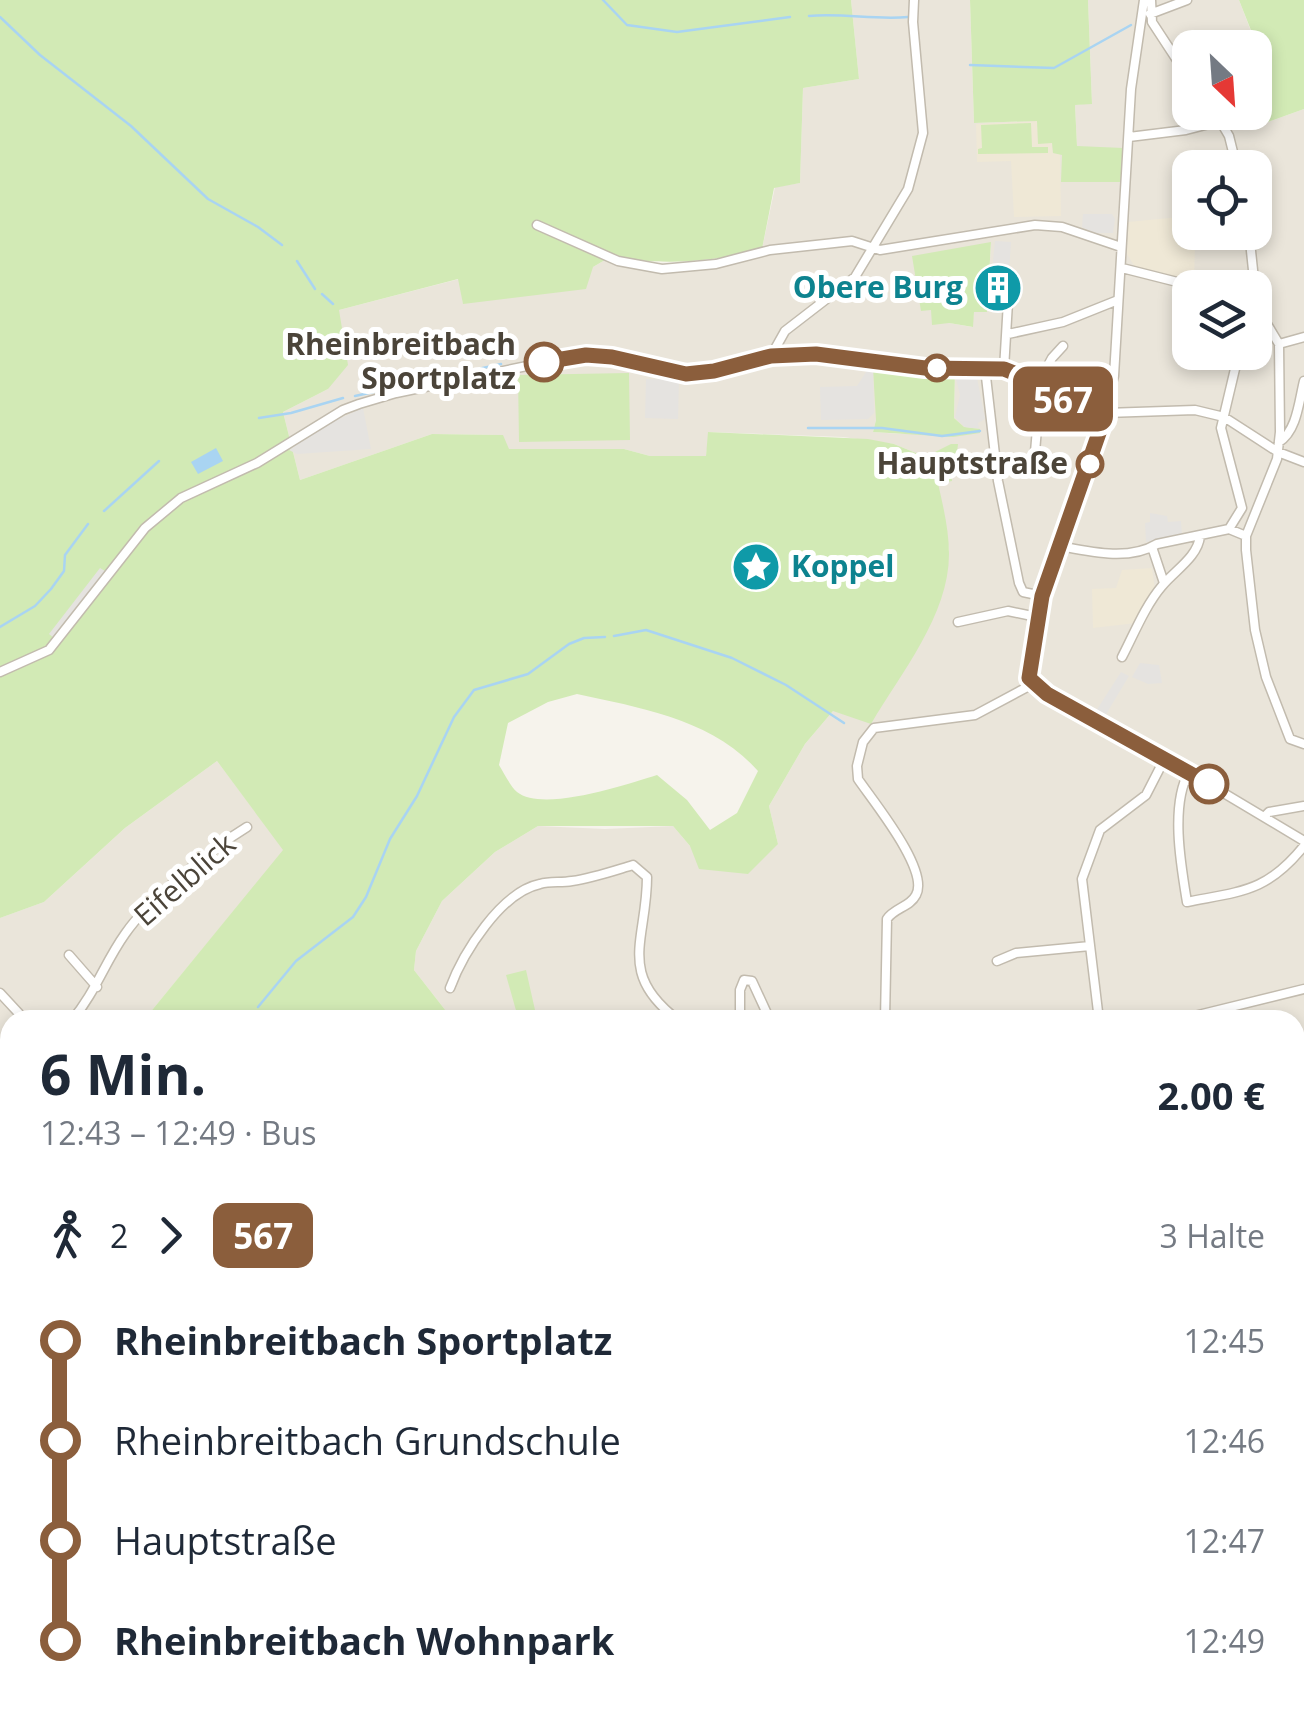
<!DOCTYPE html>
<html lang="de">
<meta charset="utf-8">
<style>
:root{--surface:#fff;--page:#f6f6f7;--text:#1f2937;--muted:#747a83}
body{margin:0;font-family:"Open Sans",sans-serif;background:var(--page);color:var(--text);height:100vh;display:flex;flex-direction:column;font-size:38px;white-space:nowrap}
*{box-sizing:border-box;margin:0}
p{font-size:32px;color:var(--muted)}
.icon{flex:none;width:55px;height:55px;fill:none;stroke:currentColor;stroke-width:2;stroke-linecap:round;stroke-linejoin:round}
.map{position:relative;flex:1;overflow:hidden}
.sheet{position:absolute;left:0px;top:1010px;width:1305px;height:700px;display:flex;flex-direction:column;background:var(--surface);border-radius:30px 30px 0 0;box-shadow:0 5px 15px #0003}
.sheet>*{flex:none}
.badge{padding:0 20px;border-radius:15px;font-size:35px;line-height:65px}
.needle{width:65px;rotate:155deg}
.buttons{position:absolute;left:1172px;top:30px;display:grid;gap:20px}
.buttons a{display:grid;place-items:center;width:100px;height:100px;border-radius:20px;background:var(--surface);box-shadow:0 5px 15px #0003;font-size:50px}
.map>.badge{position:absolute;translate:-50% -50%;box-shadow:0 0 0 5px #fff}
.legs{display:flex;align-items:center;gap:15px;height:110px;padding:0 40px;font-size:32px}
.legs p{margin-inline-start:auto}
.overview{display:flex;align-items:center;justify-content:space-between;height:170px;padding:0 40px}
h1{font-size:55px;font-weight:700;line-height:75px}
ul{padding:0 40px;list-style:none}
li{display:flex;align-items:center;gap:35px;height:100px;font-size:38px}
li i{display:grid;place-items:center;width:15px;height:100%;margin:0 12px;background:currentColor}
li i::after{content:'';width:25px;height:25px;margin:-12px;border:8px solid;border-radius:50%;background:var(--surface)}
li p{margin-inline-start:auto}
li:first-child i{background:linear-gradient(#0000 50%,currentColor 0)}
li:last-child i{background:linear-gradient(currentColor 50%,#0000 0)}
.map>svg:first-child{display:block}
.residential{fill:#eae5da;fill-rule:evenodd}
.education{fill:#efe8d6}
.green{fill:#d2eab5;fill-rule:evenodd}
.parking{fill:#e5e3e0}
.water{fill:#a9d4f2}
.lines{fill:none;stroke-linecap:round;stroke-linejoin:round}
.stream{stroke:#a9d4f2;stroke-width:2.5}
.minor-casing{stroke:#c2bbae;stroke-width:11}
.minor{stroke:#fff;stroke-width:8}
.line-1-casing{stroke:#fff;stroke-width:22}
.line-1{stroke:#8b5e3c;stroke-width:15}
.stop-1-dot{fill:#fff;stroke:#8b5e3c;stroke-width:5}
.labels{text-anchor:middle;stroke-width:10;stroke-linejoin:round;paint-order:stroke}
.culture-label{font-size:30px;font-weight:bold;fill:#0d838f;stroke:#fff;text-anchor:end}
.stop-label{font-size:30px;font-weight:bold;fill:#4b4439;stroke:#fff;text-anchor:end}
.street-label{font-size:30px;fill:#4b4439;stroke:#fff}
</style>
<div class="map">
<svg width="1304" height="1710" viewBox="0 0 1304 1710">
<rect width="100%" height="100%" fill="#f6f3ec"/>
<path class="residential" d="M851,0H970L974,123L1037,121L1062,154V182L1122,181L1077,146L1075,105L1092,103L1088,0H1239L1254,39L1246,47L1190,48V112H1255V92L1268,122L1304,109V1285L1295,1288V1020H705L652,1014L642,1020H453L414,970L416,951L442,901L495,852L538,826L605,829L673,826L690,846L778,844L769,806L805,744L833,711L949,550L933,460L894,444L843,437L709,432L706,456H650L624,449H508L502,435L432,434L300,480L283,412L328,389L339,310L459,279L463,303L593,267L610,257L660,264L718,261L762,249L775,187L800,183L803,88L859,79ZM1190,168H1255V232H1190ZM991,242L987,312L974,311L972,327L949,323L931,310ZM1190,288H1255V352H1190ZM955,372L954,418L964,428L979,429L900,434L873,432L876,420L934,374Z
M217,761L284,850L144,1020H10V1163L0,1173V918L44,902L125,828Z
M0,1188L10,1198V1229L0,1239Z
M725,1700H1135L1131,1710H723Z"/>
<path class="education" d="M1037,121L1052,143L1053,153L1060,154L1061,216L1014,217L1011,161L977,162L976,124Z
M1190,216V232L1208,233V240L1195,242L1194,281L1135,267L1127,254L1128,222Z
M1152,568L1155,591L1136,623L1093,628L1092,589L1116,588L1122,570Z"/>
<path class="green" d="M0,0H851L859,79L803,88L800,183L774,188L762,249C707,263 666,265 610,257L593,267L586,289L463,304L458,279L339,310L348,365L328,389L283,412L300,480L432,434L503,435L509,449H624L650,456H706L708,432L868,439L894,444L933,460C939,491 949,523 949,554C949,615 901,673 871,724L833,711L805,744L769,806L778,844L748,874L699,869L690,846L673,826H538L495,852L442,901L416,951L414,970L453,1020H144L283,850L217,761L125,828L44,902L0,918ZM577,694C641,708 712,719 758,771L737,813L710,830L687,800L657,775C627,784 543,813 517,792C510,786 504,773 499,765L508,723L548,702Z
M970,0H1088L1092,104L1075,105L1077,146L1123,148L1122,182H1061L1062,155L1053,153L1052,143L1038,144L1037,121L974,123Z
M1239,0H1304V109L1268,122L1255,92V48L1246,47L1254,38Z
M1031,123L1032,147H1048V153L978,154V149L982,148L981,125Z
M991,242L987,312H974L973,327L949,323L932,325L931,310L921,311L912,256Z
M873,369L955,372L954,418L964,427L980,429V433L953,437L873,432L876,420Z
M629,373L630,440L519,442L518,375Z
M951,444H958L957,453L950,455L952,481L941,483L935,452Z
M526,970L535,1010L517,1014L506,975Z
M10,1229V1700H725L723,1710H0V1239Z
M1304,1285V1631L1295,1590V1288Z
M1135,1700H1238L1242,1710H1131Z"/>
<path class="parking" d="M1083,214H1112L1115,219L1113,233H1094L1082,227Z
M995,241L1011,242L1009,272L992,270Z
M868,369H873L874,413L868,419L821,420L820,387L857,386Z
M977,378L985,419L978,423L979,428H972L965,427L955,417L960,395L956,379Z
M646,379L679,380L678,419L645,418Z
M363,408L371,449L297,454L289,450L319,428Z
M1150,513L1167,516L1168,522L1181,521L1182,536L1146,542L1145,523L1150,522Z
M100,568L105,571L54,638L49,634Z
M1140,663L1159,665L1162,683L1148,684L1132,677Z
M1121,672L1129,676L1105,716L1096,711Z"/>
<path class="water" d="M216,448L223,461L198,474L191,462Z"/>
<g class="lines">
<path class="stream" d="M603,0L627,25L677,32L790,17
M809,16C843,13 875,20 908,17
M0,17L40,55L131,126L208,199L258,227L282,245
M970,65L1054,68L1131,25
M297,261L315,289
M322,294L333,304
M355,396L501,364
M259,418L291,413L343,398
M808,428H882L942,436L980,431
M104,511L159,461
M0,627L35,606L51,589L64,571L65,555L88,524
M614,636L646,630L732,658L786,685L844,723
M258,1007L296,961L353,917L366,897L390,839L417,796L454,717L474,690L528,674L569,644L584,638L605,637
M373,1700L385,1710
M414,1700L418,1710"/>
<g class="minor-casing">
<path id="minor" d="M1144,0L1131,89L1114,376L1087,473L1042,596L1029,677L1047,693L1155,752L1304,841
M1151,0L1152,22L1190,80
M1150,14L1187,0
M1215,112L1229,136L1237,168
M1129,137L1186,130L1221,121
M537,225L618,261L662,269L716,264L770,250L834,243L852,241L880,250L1035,225L1062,227L1121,247
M1249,232L1255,289
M1122,268L1201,288
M1255,304L1279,344L1280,432L1277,459L1246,536V550L1255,630L1266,677L1290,739L1304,744
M1008,334L1063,322L1118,300
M1279,344L1304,337
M771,356L785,331L855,277L908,189L923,133L913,22L914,0
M985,368L998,481L1019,583L1023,592L1042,596
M1004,369L1008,302
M1038,384L1052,358L1063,346
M1279,442C1297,431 1299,401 1304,381
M1038,472L1035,452L1038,417L1065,401
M1229,529L1242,508L1221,428L1239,352
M1060,546C1091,552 1129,561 1157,544L1229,529L1246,536
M1152,547L1164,583
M958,622L1008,611L1037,617
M1122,657C1134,634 1145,606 1162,586C1174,571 1198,557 1200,536
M0,672L49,650L145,528L181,498L257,463L343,410L359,404L396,393L561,359L586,355L612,357L686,374L714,371L771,356L816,354L925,368L1004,369L1020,374L1083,408L1106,413L1195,410L1224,417L1278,452L1304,462
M1189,772C1170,805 1181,866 1187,902C1242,891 1267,892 1304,846
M1265,816L1269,812L1304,806
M69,955L97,987
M997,961L1016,953L1090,946
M450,988C463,953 501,892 540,884C550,881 561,883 572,881C593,878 613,871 633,865L647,877C647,940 616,973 678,1020
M0,993L25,1020
M72,1020C95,993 105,962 125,934C149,899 211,849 247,827
M740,1020V990L744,980L752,981L770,1020
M885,1020L887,919C894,908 910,907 916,895C930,870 872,800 858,779L857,766L863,742L874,728L975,715L1033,684
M1099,1020L1082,879L1100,830L1146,795L1165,758
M1178,1020L1304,989
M0,1081L10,1074
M1295,1189L1304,1187
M1295,1695L1304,1692
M1010,1700L1017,1710
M823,1710L826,1700
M920,1710L933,1700
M1049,1710L1057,1700
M1255,1710L1281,1700"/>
</g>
<use href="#minor" class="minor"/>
</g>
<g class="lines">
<g class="line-1-casing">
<path id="line-1" d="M544,362L586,355L612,357L686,374L714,371L771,356L816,354L925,368L1004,369L1029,379L1075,406L1106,413L1042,596L1029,678L1047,694L1209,784"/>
</g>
<use href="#line-1" class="line-1"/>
</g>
<defs>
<g id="building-disc" transform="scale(2.5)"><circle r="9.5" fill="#0f9aa8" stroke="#fff"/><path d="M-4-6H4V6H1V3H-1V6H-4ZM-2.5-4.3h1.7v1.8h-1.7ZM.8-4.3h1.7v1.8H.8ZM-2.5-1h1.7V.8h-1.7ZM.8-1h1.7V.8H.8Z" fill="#fff"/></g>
<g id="sight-disc" transform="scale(2.5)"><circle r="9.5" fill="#0f9aa8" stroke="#fff"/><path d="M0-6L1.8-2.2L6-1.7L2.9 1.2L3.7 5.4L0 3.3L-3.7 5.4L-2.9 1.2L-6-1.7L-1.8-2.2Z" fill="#fff"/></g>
</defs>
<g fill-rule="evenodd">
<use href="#building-disc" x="998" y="288"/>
<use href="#sight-disc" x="756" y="567"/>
</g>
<g class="stop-1-dot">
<circle cx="544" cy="362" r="18"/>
<circle cx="937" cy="368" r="12"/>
<circle cx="1090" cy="464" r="12"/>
<circle cx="1209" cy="784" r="18"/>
</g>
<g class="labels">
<g class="culture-label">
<text x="963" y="298">Obere Burg</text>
<text x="791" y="577" text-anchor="start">Koppel</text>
</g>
<g class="stop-label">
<text x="516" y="355">Rheinbreitbach<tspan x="516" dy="34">Sportplatz</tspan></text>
<text x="1068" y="474">Hauptstraße</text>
</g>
<g class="street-label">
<text transform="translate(185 880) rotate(-41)" y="10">Eifelblick</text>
</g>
</g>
</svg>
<div class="buttons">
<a><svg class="needle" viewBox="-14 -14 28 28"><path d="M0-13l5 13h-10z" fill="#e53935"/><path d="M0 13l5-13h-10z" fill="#747a83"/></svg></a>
<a><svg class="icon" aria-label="locate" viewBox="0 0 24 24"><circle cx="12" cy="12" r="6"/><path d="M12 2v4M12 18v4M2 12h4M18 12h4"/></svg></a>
<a><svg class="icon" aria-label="layers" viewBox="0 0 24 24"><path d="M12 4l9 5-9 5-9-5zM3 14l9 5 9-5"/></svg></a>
</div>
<b class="badge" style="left:1063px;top:399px;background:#8b5e3c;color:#fff">567</b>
<section class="sheet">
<div class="overview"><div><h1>6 Min.</h1><p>12:43 – 12:49 · Bus</p></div><b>2.00 €</b></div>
<div class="legs"><svg class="icon" aria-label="walk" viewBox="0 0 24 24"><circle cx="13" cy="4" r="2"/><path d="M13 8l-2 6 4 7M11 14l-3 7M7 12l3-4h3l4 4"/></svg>2<svg class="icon" aria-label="forward" viewBox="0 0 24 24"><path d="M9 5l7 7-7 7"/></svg><b class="badge" style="background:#8b5e3c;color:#fff">567</b><p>3 Halte</p></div>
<ul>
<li><i style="color:#8b5e3c"></i><b>Rheinbreitbach Sportplatz</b><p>12:45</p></li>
<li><i style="color:#8b5e3c"></i><span>Rheinbreitbach Grundschule</span><p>12:46</p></li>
<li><i style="color:#8b5e3c"></i><span>Hauptstraße</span><p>12:47</p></li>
<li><i style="color:#8b5e3c"></i><b>Rheinbreitbach Wohnpark</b><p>12:49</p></li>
</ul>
</section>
</div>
